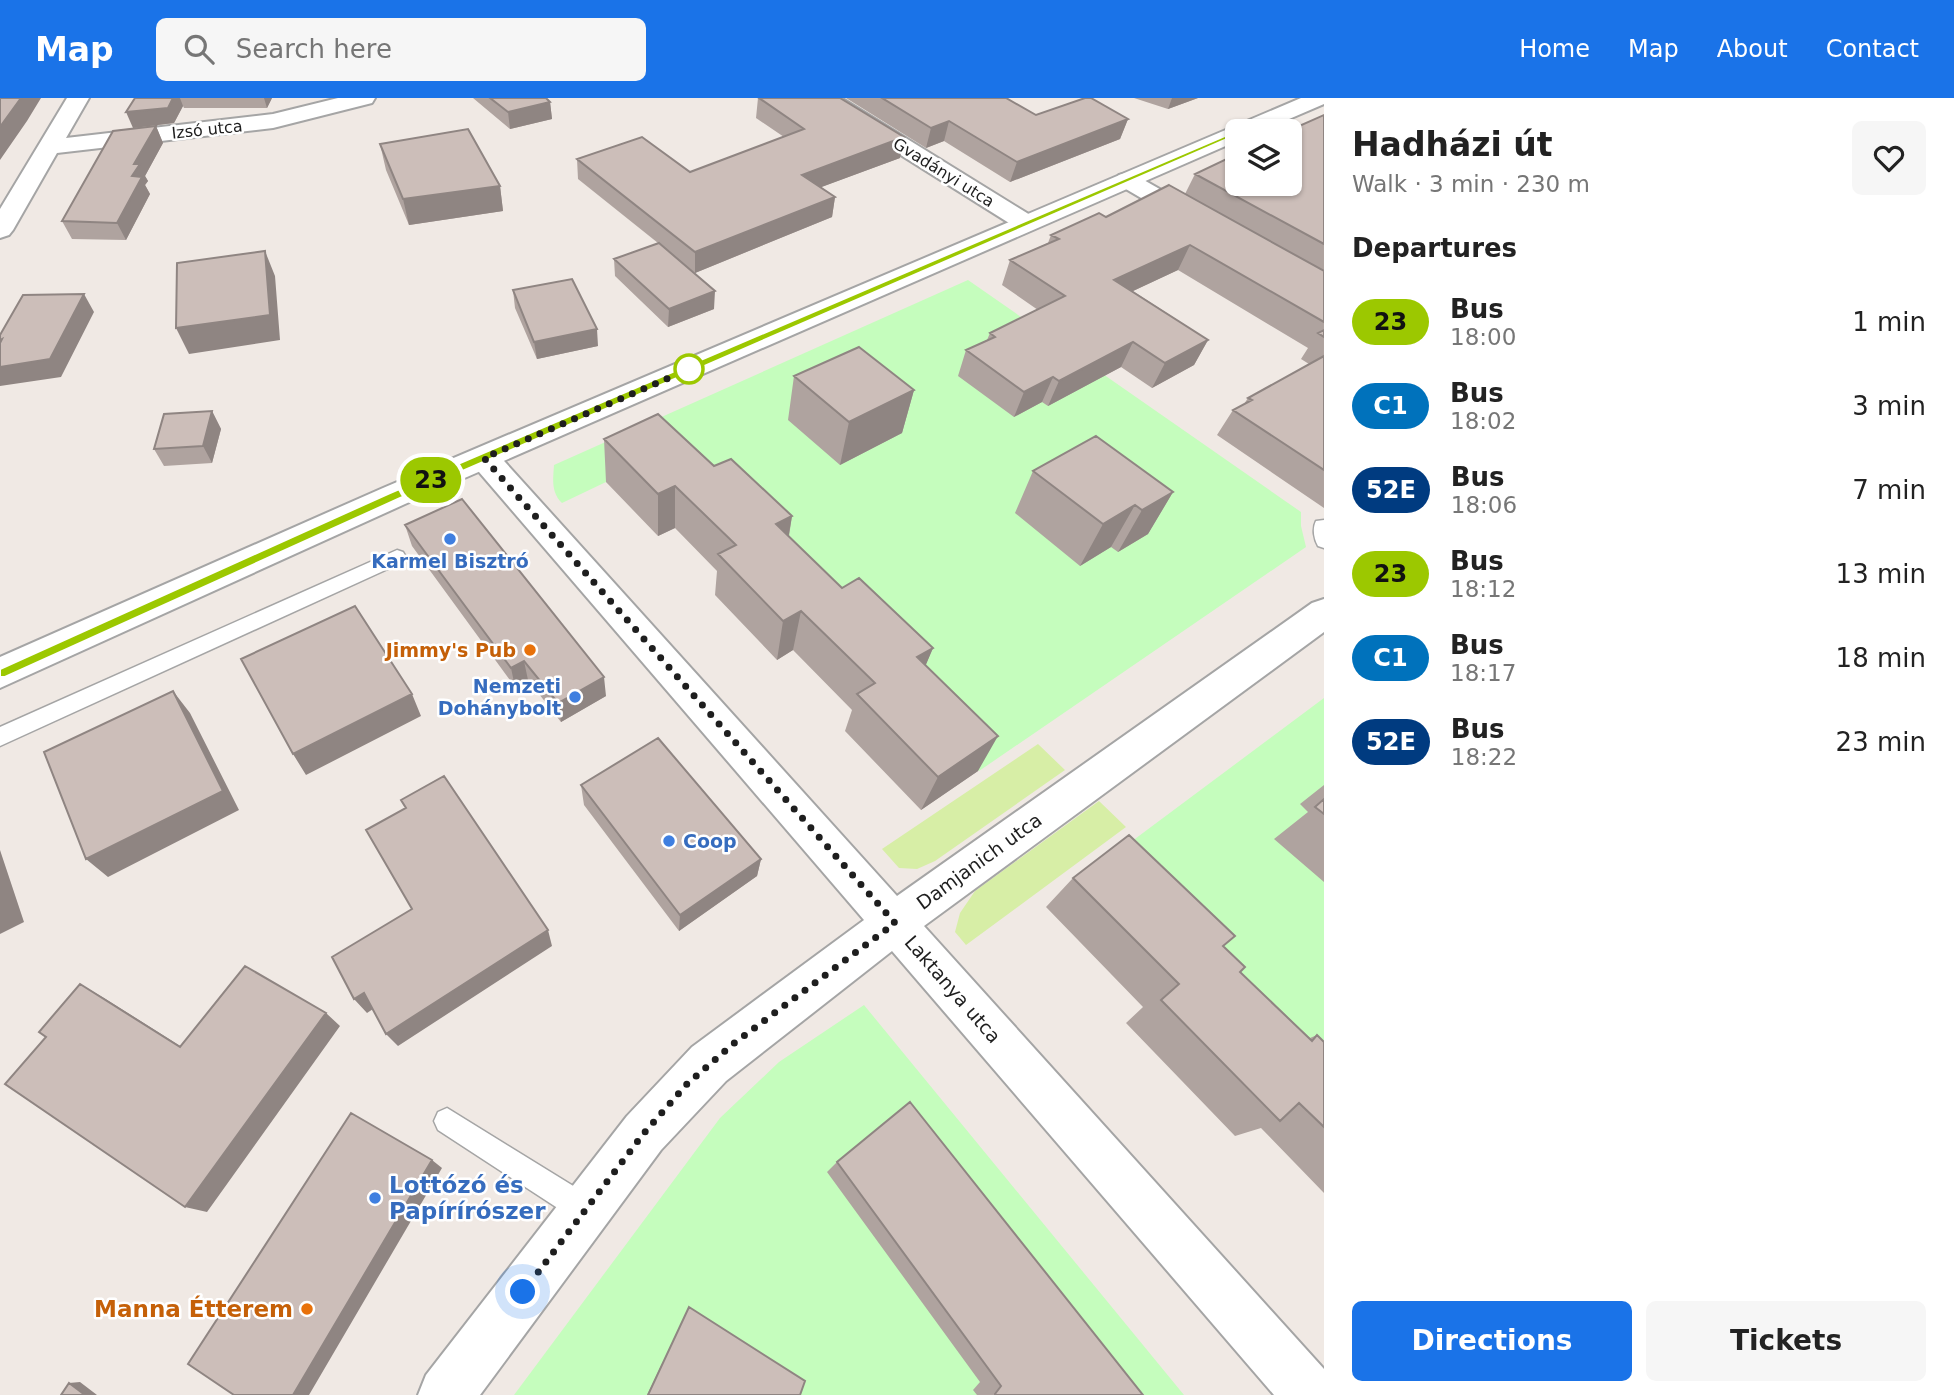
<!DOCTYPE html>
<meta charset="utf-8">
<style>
:root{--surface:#fff;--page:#f6f6f6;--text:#222;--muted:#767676;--accent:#1a73e8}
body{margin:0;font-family:"DejaVu Sans",sans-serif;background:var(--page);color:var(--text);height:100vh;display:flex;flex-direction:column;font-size:26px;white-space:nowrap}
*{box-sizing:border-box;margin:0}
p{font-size:23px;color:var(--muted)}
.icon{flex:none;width:38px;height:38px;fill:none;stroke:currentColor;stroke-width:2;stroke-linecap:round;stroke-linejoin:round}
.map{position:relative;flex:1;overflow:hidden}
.details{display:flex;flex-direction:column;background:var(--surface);width:630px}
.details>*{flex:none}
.badge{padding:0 14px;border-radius:23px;font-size:24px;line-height:46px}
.controls{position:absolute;left:1225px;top:21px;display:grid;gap:14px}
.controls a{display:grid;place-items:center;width:77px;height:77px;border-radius:10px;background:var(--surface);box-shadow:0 2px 5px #0004;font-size:35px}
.you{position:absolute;width:35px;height:35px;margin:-18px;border:5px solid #fff;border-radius:50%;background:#1a73e8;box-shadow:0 0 0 10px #1a73e833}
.map>.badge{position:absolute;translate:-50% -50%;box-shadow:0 0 0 4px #fff}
h2{padding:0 28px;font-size:26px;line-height:63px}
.round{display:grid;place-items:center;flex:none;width:74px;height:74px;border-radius:10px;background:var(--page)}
.overview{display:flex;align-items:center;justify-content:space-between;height:119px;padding:0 28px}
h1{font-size:33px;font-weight:700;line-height:52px}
.action{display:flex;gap:14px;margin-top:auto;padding:14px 28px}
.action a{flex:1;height:80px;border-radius:10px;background:var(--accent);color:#fff;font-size:28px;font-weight:700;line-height:80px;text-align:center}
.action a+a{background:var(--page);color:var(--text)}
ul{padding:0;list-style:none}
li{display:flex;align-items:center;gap:21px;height:84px;padding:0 28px}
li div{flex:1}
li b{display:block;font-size:26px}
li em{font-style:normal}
li .badge{min-width:77px;font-weight:700;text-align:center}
header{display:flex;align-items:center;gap:42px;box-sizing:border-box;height:98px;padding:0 35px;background:var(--accent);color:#fff}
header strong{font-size:33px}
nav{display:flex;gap:38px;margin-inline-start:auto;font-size:24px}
.search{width:490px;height:63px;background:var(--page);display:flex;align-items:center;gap:18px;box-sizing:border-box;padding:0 24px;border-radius:10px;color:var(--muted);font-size:26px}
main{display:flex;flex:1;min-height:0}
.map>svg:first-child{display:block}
.grass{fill:#d7eea6}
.park{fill:#c5fdbd}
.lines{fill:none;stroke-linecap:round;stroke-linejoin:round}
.service-casing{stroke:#a5a5a5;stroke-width:3}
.minor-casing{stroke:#a5a5a5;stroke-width:4}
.tertiary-casing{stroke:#a5a5a5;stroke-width:4}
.service{fill:#fff;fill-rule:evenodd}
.minor{fill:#fff;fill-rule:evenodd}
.tertiary{fill:#fff;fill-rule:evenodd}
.wall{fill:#afa39f}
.shaded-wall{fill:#8f8582}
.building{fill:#ccbeb9;stroke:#8f8582;stroke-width:2}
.line{fill:#9cc800;stroke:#fff;stroke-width:2}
.walk{stroke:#1e1e1e;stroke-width:7;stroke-dasharray:0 12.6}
.stop-dot{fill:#fff;stroke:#9cc800;stroke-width:3.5}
.shop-dot{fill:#3f7fe0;stroke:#fff;stroke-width:2.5}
.food-dot{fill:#e8710a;stroke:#fff;stroke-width:2.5}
.labels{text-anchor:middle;stroke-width:5;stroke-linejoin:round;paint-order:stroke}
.far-street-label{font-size:16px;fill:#1e1e1e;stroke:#fff}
.shop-label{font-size:19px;font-weight:bold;fill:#366cbe;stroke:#fff}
.food-label{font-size:19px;font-weight:bold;fill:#c56008;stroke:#fff;text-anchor:end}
.street-label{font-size:19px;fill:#1e1e1e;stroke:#fff}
.near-shop-label{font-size:23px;font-weight:bold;fill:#366cbe;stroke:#fff;text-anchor:start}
.near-food-label{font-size:23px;font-weight:bold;fill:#c56008;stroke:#fff;text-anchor:end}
</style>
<header>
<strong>Map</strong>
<div class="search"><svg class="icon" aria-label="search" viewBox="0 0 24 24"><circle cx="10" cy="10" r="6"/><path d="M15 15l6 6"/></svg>Search here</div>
<nav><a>Home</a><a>Map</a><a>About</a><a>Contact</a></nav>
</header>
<main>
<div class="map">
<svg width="1324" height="1297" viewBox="0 0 1324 1297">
<rect width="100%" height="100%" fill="#f0e9e4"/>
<path class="grass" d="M1038,646L1065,672L935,763L917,771L899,770L882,751Z
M1099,703L1126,729L966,847L955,834L960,815L975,793Z"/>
<path class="park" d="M968,182L1301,414V428L1306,449L979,673L902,597L918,588L606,384L562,405C551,394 553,382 554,367Z
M1324,600V977L1104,764Z
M864,907L1184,1297H514L720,1020L779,964Z"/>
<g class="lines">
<g class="service-casing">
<path id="service" d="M1324,422V450L1318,448C1314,441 1312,431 1316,423Z
M397,452L403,454L406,459L403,464L0,648V629Z
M447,1010L596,1102L600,1112L596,1122L586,1126L576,1122L438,1032L434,1023L438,1014Z"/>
</g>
<g class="minor-casing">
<path id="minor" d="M67,0H89L66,40L273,16L338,0H375L372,5L273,30L57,55L13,132L9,137L0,140V111Z
M815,0H841L1035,120L1038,125L1035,130L1026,132L1017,130L818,5Z
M1127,75L1135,77L1207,118L1210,123L1207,128L1198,130L1189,128L1119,87L1115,82L1119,77Z
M484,349L495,353L897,798L1312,505L1324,501V534L924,828L1324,1271V1297H1274L892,853L726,983L661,1052L480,1297H418L426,1277L627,1018L692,949L864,822L473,367L468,360L473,353Z"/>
</g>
<g class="tertiary-casing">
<path id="tertiary" d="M1301,0H1324V6L1261,33H1237V43L405,406L0,590V559L383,390Z"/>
</g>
<use href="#service" class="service"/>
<use href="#minor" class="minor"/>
<use href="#tertiary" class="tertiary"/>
</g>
<path class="wall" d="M135,0H272L267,10H184L183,8L174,25L133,30Z
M473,0H546L550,4L552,21L510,31Z
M758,0L900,60L821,89L835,99L832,119L695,175L681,164L714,211L668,229L615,178L614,161L658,145L578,81L577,61L690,74L784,39L756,20Z
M846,0H1006L1036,17L1128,21L1120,41L1010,84L944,43L926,50Z
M1134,0H1198L1168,11Z
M1324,17V410L1217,337L1233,312L1244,306L1248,300L1309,266L1301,261L1308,250L1178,172L1133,193L1208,242L1194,267L1152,290L1121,269L1048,308L1042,304L1014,319L958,278L966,252L987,242L990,235L1038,212L1002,187L1010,162L1048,145L1051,137L1106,119L1185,96L1195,76Z
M156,28L163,45L145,78L148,83L145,87L150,96L126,142L72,141L62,123Z
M380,46L500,88L503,113L409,127L386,72Z
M513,192L598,248L537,261L515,210Z
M794,278L914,292L902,335L840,367L788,322Z
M212,313L221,331L212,365L164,368L154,351Z
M604,341L714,368L792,418L789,438L842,490L933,550L925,568L978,673L921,712L845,633L852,612L793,552L777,562L715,497L717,473L675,430L658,438L606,384Z
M1033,373L1173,394L1148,436L1118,454L1111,449L1080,468L1015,415Z
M405,427L606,598L561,624L528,582L515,589L412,448Z
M581,687L761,761L757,778L679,833L584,707Z
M1324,687V784L1274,741L1308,714L1300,706Z
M1073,780L1223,848L1240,874L1310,940L1317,937L1324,944V1095L1261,1030L1235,1038L1126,925L1143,909L1046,809Z
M837,1064L1143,1297H977L973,1292L980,1284L827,1074Z
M689,1209L800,1297H647Z"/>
<path class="shaded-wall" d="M21,0H41L27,23L0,62V29Z
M173,0H180L183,8L174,25L133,30L126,14Z
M264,0H272L267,10Z
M1172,0H1198L1168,11Z
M550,4L552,21L510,31L508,14Z
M1128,21L1120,41L1010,84L1017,64Z
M949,23L944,43L926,50L931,30Z
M156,28L163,45L145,78L148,83L145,87L150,96L126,142L117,125L132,78L134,66Z
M904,39L900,60L800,97L802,77Z
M500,88L503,113L409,127L403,101Z
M835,99L832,119L695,175V154Z
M1190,147L1178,172L1103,207L1114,182Z
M265,153L275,178L280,242L189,256L176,230Z
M715,193L714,211L668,229L669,211Z
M84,196L94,214L61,279L0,288V269Z
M597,231L598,248L537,261L534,244Z
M1208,242L1194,267L1152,290L1165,265Z
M1133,244L1121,269L1048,308L1059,283Z
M1053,279L1042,304L1014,319L1024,294Z
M914,292L902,335L840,367L849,324Z
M212,313L221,331L212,365L203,348Z
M675,388V430L658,438V396Z
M1173,394L1148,436L1118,454L1142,412Z
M1135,407L1111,449L1080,468L1103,426Z
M792,418L785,459L776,426Z
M801,513L793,552L777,562L783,523Z
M933,550L917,588V559Z
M524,563L528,582L515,589L511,570Z
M604,579L606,598L561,624L558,605Z
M173,593L190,615L239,712L108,779L86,761Z
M412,596L421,618L306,677L293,656Z
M998,638L978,673L921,712L938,679Z
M0,752L24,824L0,836Z
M761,761L757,778L679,833L680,817Z
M548,832L552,848L398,948L386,936Z
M80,886L104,900L201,961L180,949Z
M364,895L376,909L367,915L354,901Z
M326,915L340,928L207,1114L185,1109Z
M432,1062L442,1070L309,1297H293Z
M80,1284L97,1297H85L69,1285Z"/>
<path class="building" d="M0,0H21L0,29Z
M135,0H173L168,10L126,14Z
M490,0H546L550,4L508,14Z
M759,0H840L904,39L802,77L835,99L695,154L577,61L642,39L690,74L804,31Z
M882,0H1006L1036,17L1085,0H1091L1128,21L1017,64L949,23L931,30Z
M1324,17V146L1195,76L1237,56V86H1290V33H1288Z
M156,28L134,66H140L132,78L142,79L117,125L62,123L113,33Z
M468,31L500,88L403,101L380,46Z
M1169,87L1324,173V224L1190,147L1114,182L1208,242L1165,265L1133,244L1059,283L1053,279L1024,294L966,252L995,239L990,235L1065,198L1010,162L1059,141L1051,137L1099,115L1106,119Z
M659,145L715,193L669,211L614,161Z
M265,153L270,217L176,230L177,165Z
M572,181L597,231L534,244L513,192Z
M84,196L50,261L0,269V245L2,241L0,242V237L23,197Z
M1324,232V239L1318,235Z
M859,249L914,292L849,324L794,278Z
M1324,258V372L1233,312L1252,302L1248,300Z
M212,313L203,348L154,351L164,316Z
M658,316L714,368L731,361L792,418L776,426L842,490L859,480L933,550L917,559L998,638L938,679L857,596L875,585L801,513L783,523L718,456L736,447L675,388L658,396L604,341Z
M1096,338L1173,394L1142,412L1135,407L1103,426L1033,373Z
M462,401L604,579L558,605L524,563L511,570L405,427Z
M355,508L412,596L293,656L241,561Z
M173,593L223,693L86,761L44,654Z
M658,640L761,761L680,817L581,687Z
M444,678L548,832L386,936L364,895L354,901L332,859L412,811L366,732L406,710L401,702Z
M1324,701V716L1315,709Z
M1129,737L1235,838L1223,848L1245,869L1240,874L1312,943L1317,937L1324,944V1029L1299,1005L1280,1023L1161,902L1179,886L1073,780Z
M245,868L326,915L185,1109L5,986L46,939L39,934L80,886L180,949Z
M910,1004L1143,1297H995V1296L1001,1288L837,1064Z
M351,1015L432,1062L293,1297H234L188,1266Z
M689,1209L805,1283L800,1297H648Z
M69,1285L85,1297H61Z"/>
<path class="line" d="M1234,34L1241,35L398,401L5,579H0V571L390,395Z"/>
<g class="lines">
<path class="walk" d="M523,1194L644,1035L687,986L733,946L895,825L484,360L694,269L689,271"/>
</g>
<circle class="stop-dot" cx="689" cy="271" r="14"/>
<g class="shop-dot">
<circle cx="450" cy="441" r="7"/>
<circle cx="575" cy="599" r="7"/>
<circle cx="669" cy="743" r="7"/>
<circle cx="375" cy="1100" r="7"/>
</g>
<g class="food-dot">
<circle cx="530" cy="552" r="7"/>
<circle cx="307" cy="1211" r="7"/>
</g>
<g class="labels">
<g class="far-street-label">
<text transform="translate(207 31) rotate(-6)" y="6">Izsó utca</text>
<text transform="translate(944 74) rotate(32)" y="6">Gvadányi utca</text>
</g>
<g class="shop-label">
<text x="450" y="470">Karmel Bisztró</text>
<text x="561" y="595" text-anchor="end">Nemzeti<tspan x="561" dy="22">Dohánybolt</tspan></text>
<text x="683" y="750" text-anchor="start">Coop</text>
</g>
<g class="food-label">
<text x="516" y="559">Jimmy's Pub</text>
</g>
<g class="street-label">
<text transform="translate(979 763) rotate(-36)" y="7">Damjanich utca</text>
<text transform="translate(953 891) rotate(49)" y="7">Laktanya utca</text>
</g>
<g class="near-shop-label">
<text x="389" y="1095">Lottózó és<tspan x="389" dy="26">Papírírószer</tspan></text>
</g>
<g class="near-food-label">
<text x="293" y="1219">Manna Étterem</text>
</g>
</g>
</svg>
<div class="controls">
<a><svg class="icon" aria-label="layers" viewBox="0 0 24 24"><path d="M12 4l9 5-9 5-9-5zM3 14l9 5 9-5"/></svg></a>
</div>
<div class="you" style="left:523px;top:1194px"></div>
<b class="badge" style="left:431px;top:382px;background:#9cc800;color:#111">23</b>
</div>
<section class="details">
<div class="overview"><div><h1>Hadházi út</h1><p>Walk · 3 min · 230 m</p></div><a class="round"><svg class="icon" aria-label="heart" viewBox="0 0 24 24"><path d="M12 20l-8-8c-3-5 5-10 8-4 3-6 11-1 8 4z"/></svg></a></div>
<h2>Departures</h2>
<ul>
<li><span class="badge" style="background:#9cc800;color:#111">23</span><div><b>Bus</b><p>18:00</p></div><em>1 min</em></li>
<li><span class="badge" style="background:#0072bc;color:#fff">C1</span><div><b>Bus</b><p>18:02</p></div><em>3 min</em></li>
<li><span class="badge" style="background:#003b80;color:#fff">52E</span><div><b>Bus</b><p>18:06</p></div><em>7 min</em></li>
<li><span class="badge" style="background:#9cc800;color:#111">23</span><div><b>Bus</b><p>18:12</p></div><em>13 min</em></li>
<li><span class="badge" style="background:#0072bc;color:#fff">C1</span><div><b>Bus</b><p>18:17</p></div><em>18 min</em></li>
<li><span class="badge" style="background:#003b80;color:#fff">52E</span><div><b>Bus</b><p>18:22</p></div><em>23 min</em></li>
</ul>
<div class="action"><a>Directions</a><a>Tickets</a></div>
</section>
</main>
